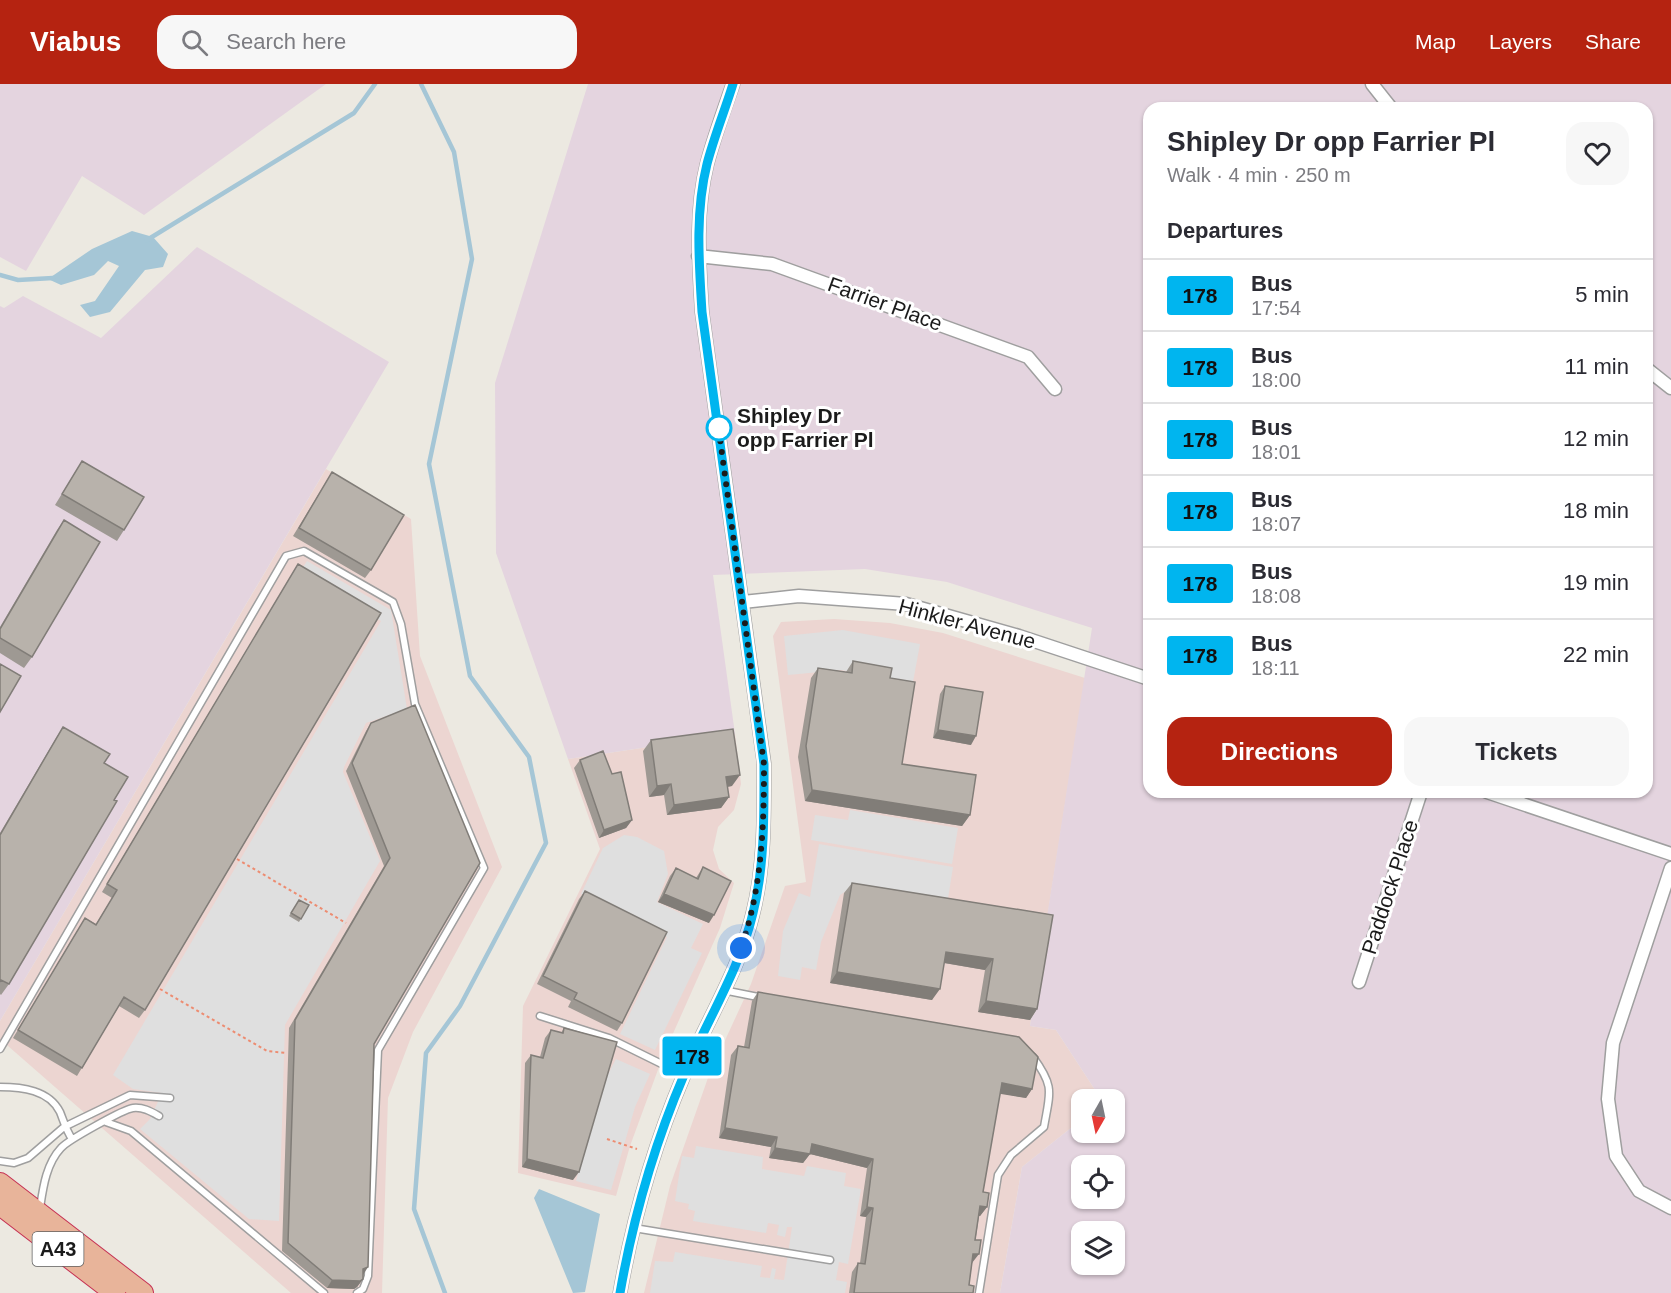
<!DOCTYPE html>
<meta charset="utf-8">
<style>
:root{--surface:#fff;--page:#f7f7f7;--text:#2b2b33;--muted:#7c7c81;--line:#e1e1e2;--accent:#b52311}
body{margin:0;font-family:Arial,sans-serif;background:var(--page);color:var(--text);height:100vh;display:flex;flex-direction:column;font-size:22px;white-space:nowrap}
*{box-sizing:border-box;margin:0}
p{font-size:20px;color:var(--muted)}
.icon{flex:none;width:33px;height:33px;fill:none;stroke:currentColor;stroke-width:2;stroke-linecap:round;stroke-linejoin:round}
.map{position:relative;flex:1;overflow:hidden}
.drawer{position:absolute;left:1143px;top:18px;width:510px;height:696px;display:flex;flex-direction:column;background:var(--surface);border-radius:18px;box-shadow:0 2px 4px #0004}
.drawer>*{flex:none}
.badge{padding:0 12px;border-radius:4px;font-size:21px;line-height:39px}
.needle{width:39px;rotate:189deg}
.controls{position:absolute;left:1071px;top:1005px;display:grid;gap:12px}
.controls a{display:grid;place-items:center;width:54px;height:54px;border-radius:12px;background:var(--surface);box-shadow:0 2px 4px #0004;font-size:30px}
.you{position:absolute;width:30px;height:30px;margin:-15px;border:4px solid #fff;border-radius:50%;background:#1a73e8;box-shadow:0 0 0 9px #1a73e833}
.map>.badge{position:absolute;translate:-50% -50%;box-shadow:0 0 0 3px #fff}
h2{padding:0 24px;font-size:22px;line-height:54px}
.round{display:grid;place-items:center;flex:none;width:63px;height:63px;border-radius:18px;background:var(--page)}
.head{display:flex;align-items:center;justify-content:space-between;height:102px;padding:0 24px}
h1{font-size:28px;font-weight:700;line-height:45px}
.primary-button{display:flex;gap:12px;margin-top:auto;padding:12px 24px}
.primary-button a{flex:1;height:69px;border-radius:18px;background:var(--accent);color:#fff;font-size:24px;font-weight:700;line-height:69px;text-align:center}
.primary-button a+a{background:var(--page);color:var(--text)}
ul{padding:0;list-style:none}
li{display:flex;align-items:center;gap:18px;height:72px;padding:0 24px;border-top:2px solid var(--line)}
li div{flex:1}
li b{display:block;font-size:22px}
li em{font-style:normal}
li .badge{min-width:66px;font-weight:700;text-align:center}
header{display:flex;align-items:center;gap:36px;box-sizing:border-box;height:84px;padding:0 30px;background:var(--accent);color:#fff}
header strong{font-size:28px}
nav{display:flex;gap:33px;margin-inline-start:auto;font-size:21px}
.search{width:420px;height:54px;background:var(--page);display:flex;align-items:center;gap:15px;box-sizing:border-box;padding:0 21px;border-radius:18px;color:var(--muted);font-size:22px}
.map>svg:first-child{display:block}
.commercial{fill:#ecd5d1}
.industrial{fill:#e4d4df;fill-rule:evenodd}
.parking{fill:#dfdfdf}
.water{fill:#a5c6d6}
.lines{fill:none;stroke-linecap:round;stroke-linejoin:round}
.stream{stroke:#a5c6d6;stroke-width:4.5}
.service-casing{stroke:#9f9f9f;stroke-width:9}
.minor-casing{stroke:#9f9f9f;stroke-width:15}
.trunk-casing{stroke:#c63254;stroke-width:22}
.path{stroke:#ed8c71;stroke-width:2;stroke-dasharray:3 3;stroke-linecap:butt}
.service{stroke:#fff;stroke-width:6}
.minor{stroke:#fff;stroke-width:12}
.trunk{stroke:#e8b49a;stroke-width:20}
.wall{fill:#9e9993}
.shaded-wall{fill:#817d78}
.building{fill:#b8b2ab;stroke:#817d78;stroke-width:1.5}
.line-casing{stroke:#fff;stroke-width:14}
.line{stroke:#00b5ef;stroke-width:9}
.walk{stroke:#1b1b1b;stroke-width:6;stroke-dasharray:0 10.8}
.stop-dot{fill:#fff;stroke:#00b5ef;stroke-width:3}
.labels{text-anchor:middle;stroke-width:6;stroke-linejoin:round;paint-order:stroke}
.shield{fill:#fff;stroke:#5f5f5f;stroke-width:1.5}
.shield-label{font-size:20px;font-weight:bold;fill:#1b1b1b}
.street-label{font-size:21px;fill:#1b1b1b;stroke:#fff}
.stop-label{font-size:21px;font-weight:bold;fill:#1b1b1b;stroke:#fff;text-anchor:start}
</style>
<header>
<strong>Viabus</strong>
<div class="search"><svg class="icon" aria-label="search" viewBox="0 0 24 24"><circle cx="10" cy="10" r="6"/><path d="M15 15l6 6"/></svg>Search here</div>
<nav><a>Map</a><a>Layers</a><a>Share</a></nav>
</header>
<div class="map">
<svg width="1671" height="1209" viewBox="0 0 1671 1209">
<rect width="100%" height="100%" fill="#ece9e1"/>
<path class="commercial" d="M326,385L411,435L420,572L502,783L413,948L388,1014L382,1209H291L0,955V937Z
M834,535L890,539L943,549L1085,594L1030,942L1056,946L1101,1015L1082,1016L1081,1036L1022,1083L1000,1209H644L670,1102L709,991L751,900L785,802L806,798L773,552L781,538Z
M735,650L741,700L734,726L718,743L713,766L719,785L734,799L720,844L663,972L630,1062L616,1112L518,1089L523,922L600,765L568,675Z"/>
<path class="industrial" d="M0,0H326L144,131L82,92L26,187L0,173Z
M588,0H1671V1209H1000L1022,1083L1081,1036L1082,1048H1114V1016L1101,1015L1056,946L1030,942L1092,544L947,498L865,485L713,491L735,650L568,675L496,469L495,299ZM1149,24H1647V708H1149ZM1082,1082H1114V1114H1082ZM1082,1148H1114V1180H1082Z
M197,163L389,278L0,937V222L4,224L23,212L101,254Z"/>
<path class="parking" d="M307,477L391,526L407,625L366,639L344,683L343,688L380,777L285,941L279,1137L249,1135L140,1045L150,1035L162,1009L133,1005L113,991L381,537L300,488Z
M843,546L920,560L913,598L841,586L788,591L784,552Z
M850,726L958,744L952,780L811,756L815,731L848,736Z
M624,751L637,753L664,767L668,790L657,818L703,840L691,864L702,869L655,966L620,950L667,853L581,810L603,764Z
M819,760L953,783L947,821L849,805L840,811L821,858L816,886L802,883L800,896L778,892L783,847L799,809L810,813Z
M616,975L650,990L635,1023L611,1106L576,1097L601,1004Z
M696,1062L763,1073L762,1085L804,1092L807,1082L846,1089L844,1102L861,1105L848,1180L839,1178L836,1196L847,1198L845,1209H650L655,1177L673,1178L675,1168L762,1182L760,1193L770,1194L772,1184L776,1185L774,1195L784,1196L792,1143H787L785,1153L777,1151L779,1141L768,1139L766,1149L693,1137L695,1127L688,1125L689,1120L675,1117L682,1072L694,1074Z"/>
<path class="water" d="M132,147L153,153L168,170L163,183L145,186L110,228L90,233L80,221L95,217L119,182L108,177L94,191L61,201L48,195L92,165Z
M539,1105L600,1130L585,1208L573,1209L534,1114Z"/>
<g class="lines">
<path class="stream" d="M421,0L454,68L472,175L429,380L470,592L529,673L546,759L460,922L426,969L414,1125L445,1209
M147,156L354,29L375,0
M0,191L18,196L53,194"/>
<g class="service-casing">
<path id="service" d="M723,906L763,914
M540,932L609,954L684,991
M0,965L286,472L304,467L393,518L401,540L415,620L484,784L378,966L368,1192L363,1205L357,1209
M0,1003C22,1003 49,1006 60,1028C64,1038 66,1046 72,1055
M106,1038L131,1047L324,1209
M0,1077L14,1079L28,1074L64,1043L130,1011L170,1014
M40,1124C43,1104 46,1080 61,1064C68,1056 124,1025 133,1024C143,1023 150,1027 159,1032
M634,1144L830,1176
M979,1209L998,1091L1011,1071L1044,1043C1050,1008 1055,1003 1033,973"/>
</g>
<g class="minor-casing">
<path id="minor" d="M1372,0L1391,24
M698,172L772,180L1028,273L1055,305
M1647,285L1671,304
M743,518L799,512L906,520L1019,552L1149,595
M1487,708L1671,770
M1671,784L1613,959L1608,1015L1616,1072L1639,1107L1671,1124
M1359,898L1421,708
M620,1209C633,1135 654,1061 684,991C706,938 740,885 753,829C765,781 764,729 764,679L702,228C699,179 695,128 707,80C714,53 724,26 733,0"/>
</g>
<g class="trunk-casing">
<path id="trunk" d="M0,1099L143,1209
M0,1121L115,1209"/>
</g>
<path class="path" d="M237,775L346,839
M160,905L267,967L286,969
M607,1055L637,1065"/>
<use href="#service" class="service"/>
<use href="#minor" class="minor"/>
<use href="#trunk" class="trunk"/>
</g>
<path class="wall" d="M82,377L124,446L117,457L55,421Z
M332,388L371,486L365,494L293,452Z
M64,436L32,573L24,584L0,569V543L57,446Z
M298,480L145,926L139,934L119,922L77,992L13,954L85,834L96,840L112,814L102,808Z
M853,577L890,594L902,680L970,731L962,742L805,717L798,673L811,594L818,584L846,588Z
M945,602L971,661L933,654L940,610Z
M415,621L374,960L363,1195L357,1203L354,1205L327,1204L282,1167L289,944L384,782L346,687L366,647L371,639Z
M63,643L104,679L9,900L1,911L0,910V749L56,654Z
M651,656L732,702L727,703L729,713L721,724L667,731L664,711L649,713L643,667Z
M580,676L612,690L632,736L626,744L599,754L574,684Z
M703,783L709,839L658,818L670,792L676,784L696,794Z
M852,799L1053,831L1037,925L1030,936L978,928L985,886L944,879L932,916L830,899L844,809Z
M585,807L622,939L617,947L568,923L571,917L537,900L579,815Z
M299,816L309,821L299,838L289,832Z
M758,908L1032,1005L1026,1014L1000,1009L983,1108L987,1123L980,1132H979L969,1201L973,1209H849L852,1188L858,1179H860L866,1133L860,1132L867,1084L810,1070L803,1079L769,1074L771,1063L719,1054L731,971L738,962L744,963L752,917Z
M564,944L573,1096L522,1083L525,979L531,971L540,973L545,954L551,946L561,949Z"/>
<path class="shaded-wall" d="M938,646L976,652L971,661L933,654Z
M740,691L732,702L719,704L726,693Z
M671,700L664,711L649,713L657,702Z
M812,706L970,731L962,742L805,717Z
M729,713L721,724L667,731L674,721Z
M632,736L626,744L599,754L604,746Z
M664,810L714,831L709,839L658,818Z
M946,868L993,875L985,886L939,878Z
M837,888L940,905L932,916L830,899Z
M986,917L1037,925L1030,936L978,928Z
M1002,999L1032,1005L1026,1014L995,1009Z
M725,1044L777,1053L771,1063L719,1054Z
M812,1060L873,1075L867,1084L810,1070L803,1079L769,1074L775,1064Z
M527,1075L579,1088L573,1096L522,1083Z
M980,1122L987,1123L980,1132L974,1131Z
M867,1123L873,1124L866,1133L860,1132Z
M973,1170H979L972,1179Z
M368,1183L363,1191V1185Z
M363,1195L357,1203L354,1205L327,1204L332,1196Z"/>
<path class="building" d="M82,377L144,413L124,446L62,410Z
M332,388L404,431L371,486L299,444Z
M64,436L100,458L32,573L0,554V545Z
M298,480L381,529L145,926L124,913L82,984L18,946L85,834L96,841L117,806L107,800Z
M853,577L892,584L890,594L915,598L902,680L976,691L970,731L812,706L806,662L818,584L852,589Z
M0,580L21,592L0,628Z
M945,602L983,608L976,652L938,646Z
M415,621L480,779L374,960L368,1183L363,1185V1195L360,1197L332,1196L288,1159L295,936L390,774L352,679L371,639Z
M63,643L110,670L104,679L128,693L114,716L117,717L9,900L1,896L0,898V751Z
M733,645L740,691L726,693L729,713L674,721L671,700L657,702L651,656Z
M603,667L612,690L621,688L632,736L604,746L580,676Z
M703,783L731,797L714,831L664,810L676,784L698,795Z
M852,799L1053,831L1037,925L986,917L993,875L946,868L940,905L837,888Z
M585,807L667,848L622,939L574,915L577,909L543,892Z
M299,816L309,821L301,835L291,829Z
M758,908L1019,953L1038,973L1032,1005L1002,999L983,1108L989,1109L987,1123L980,1122L975,1156H981L979,1170H973L969,1201L974,1202L973,1209H854L858,1179L865,1180L873,1124L867,1123L873,1075L812,1060L810,1070L775,1064L777,1053L725,1044L738,962L749,964Z
M564,944L617,958L579,1088L527,1075L531,971L543,974L551,946L563,949Z"/>
<g class="lines">
<g class="line-casing">
<path id="line" d="M620,1209C633,1135 654,1061 684,991C706,938 740,885 753,829C765,781 764,729 764,680L702,228C699,179 695,128 707,80C714,53 725,26 733,0"/>
</g>
<use href="#line" class="line"/>
<path class="walk" d="M719,344L718,340L764,680C764,743 762,804 741,864"/>
</g>
<circle class="stop-dot" cx="719" cy="344" r="12"/>
<g class="labels">
<rect class="shield" x="32.5" y="1148" width="51" height="34" rx="4.5"/>
<g class="shield-label">
<text x="58" y="1172">A43</text>
</g>
<g class="street-label">
<text transform="translate(885 220) rotate(20)" y="7">Farrier Place</text>
<text transform="translate(967 540) rotate(15)" y="7">Hinkler Avenue</text>
<text transform="translate(1390 803) rotate(-72)" y="7">Paddock Place</text>
</g>
<g class="stop-label">
<text x="737" y="339">Shipley Dr<tspan x="737" dy="24">opp Farrier Pl</tspan></text>
</g>
</g>
</svg>
<div class="controls">
<a><svg class="needle" viewBox="-14 -14 28 28"><path d="M0-13l5 13h-10z" fill="#e53935"/><path d="M0 13l5-13h-10z" fill="#7c7c81"/></svg></a>
<a><svg class="icon" aria-label="locate" viewBox="0 0 24 24"><circle cx="12" cy="12" r="6"/><path d="M12 2v4M12 18v4M2 12h4M18 12h4"/></svg></a>
<a><svg class="icon" aria-label="layers" viewBox="0 0 24 24"><path d="M12 4l9 5-9 5-9-5zM3 14l9 5 9-5"/></svg></a>
</div>
<div class="you" style="left:741px;top:864px"></div>
<b class="badge" style="left:692px;top:972px;background:#00b5ef;color:#111">178</b>
<section class="drawer">
<div class="head"><div><h1>Shipley Dr opp Farrier Pl</h1><p>Walk · 4 min · 250 m</p></div><a class="round"><svg class="icon" aria-label="heart" viewBox="0 0 24 24"><path d="M12 20l-8-8c-3-5 5-10 8-4 3-6 11-1 8 4z"/></svg></a></div>
<h2>Departures</h2>
<ul>
<li><span class="badge" style="background:#00b5ef;color:#111">178</span><div><b>Bus</b><p>17:54</p></div><em>5 min</em></li>
<li><span class="badge" style="background:#00b5ef;color:#111">178</span><div><b>Bus</b><p>18:00</p></div><em>11 min</em></li>
<li><span class="badge" style="background:#00b5ef;color:#111">178</span><div><b>Bus</b><p>18:01</p></div><em>12 min</em></li>
<li><span class="badge" style="background:#00b5ef;color:#111">178</span><div><b>Bus</b><p>18:07</p></div><em>18 min</em></li>
<li><span class="badge" style="background:#00b5ef;color:#111">178</span><div><b>Bus</b><p>18:08</p></div><em>19 min</em></li>
<li><span class="badge" style="background:#00b5ef;color:#111">178</span><div><b>Bus</b><p>18:11</p></div><em>22 min</em></li>
</ul>
<div class="primary-button"><a>Directions</a><a>Tickets</a></div>
</section>
</div>
